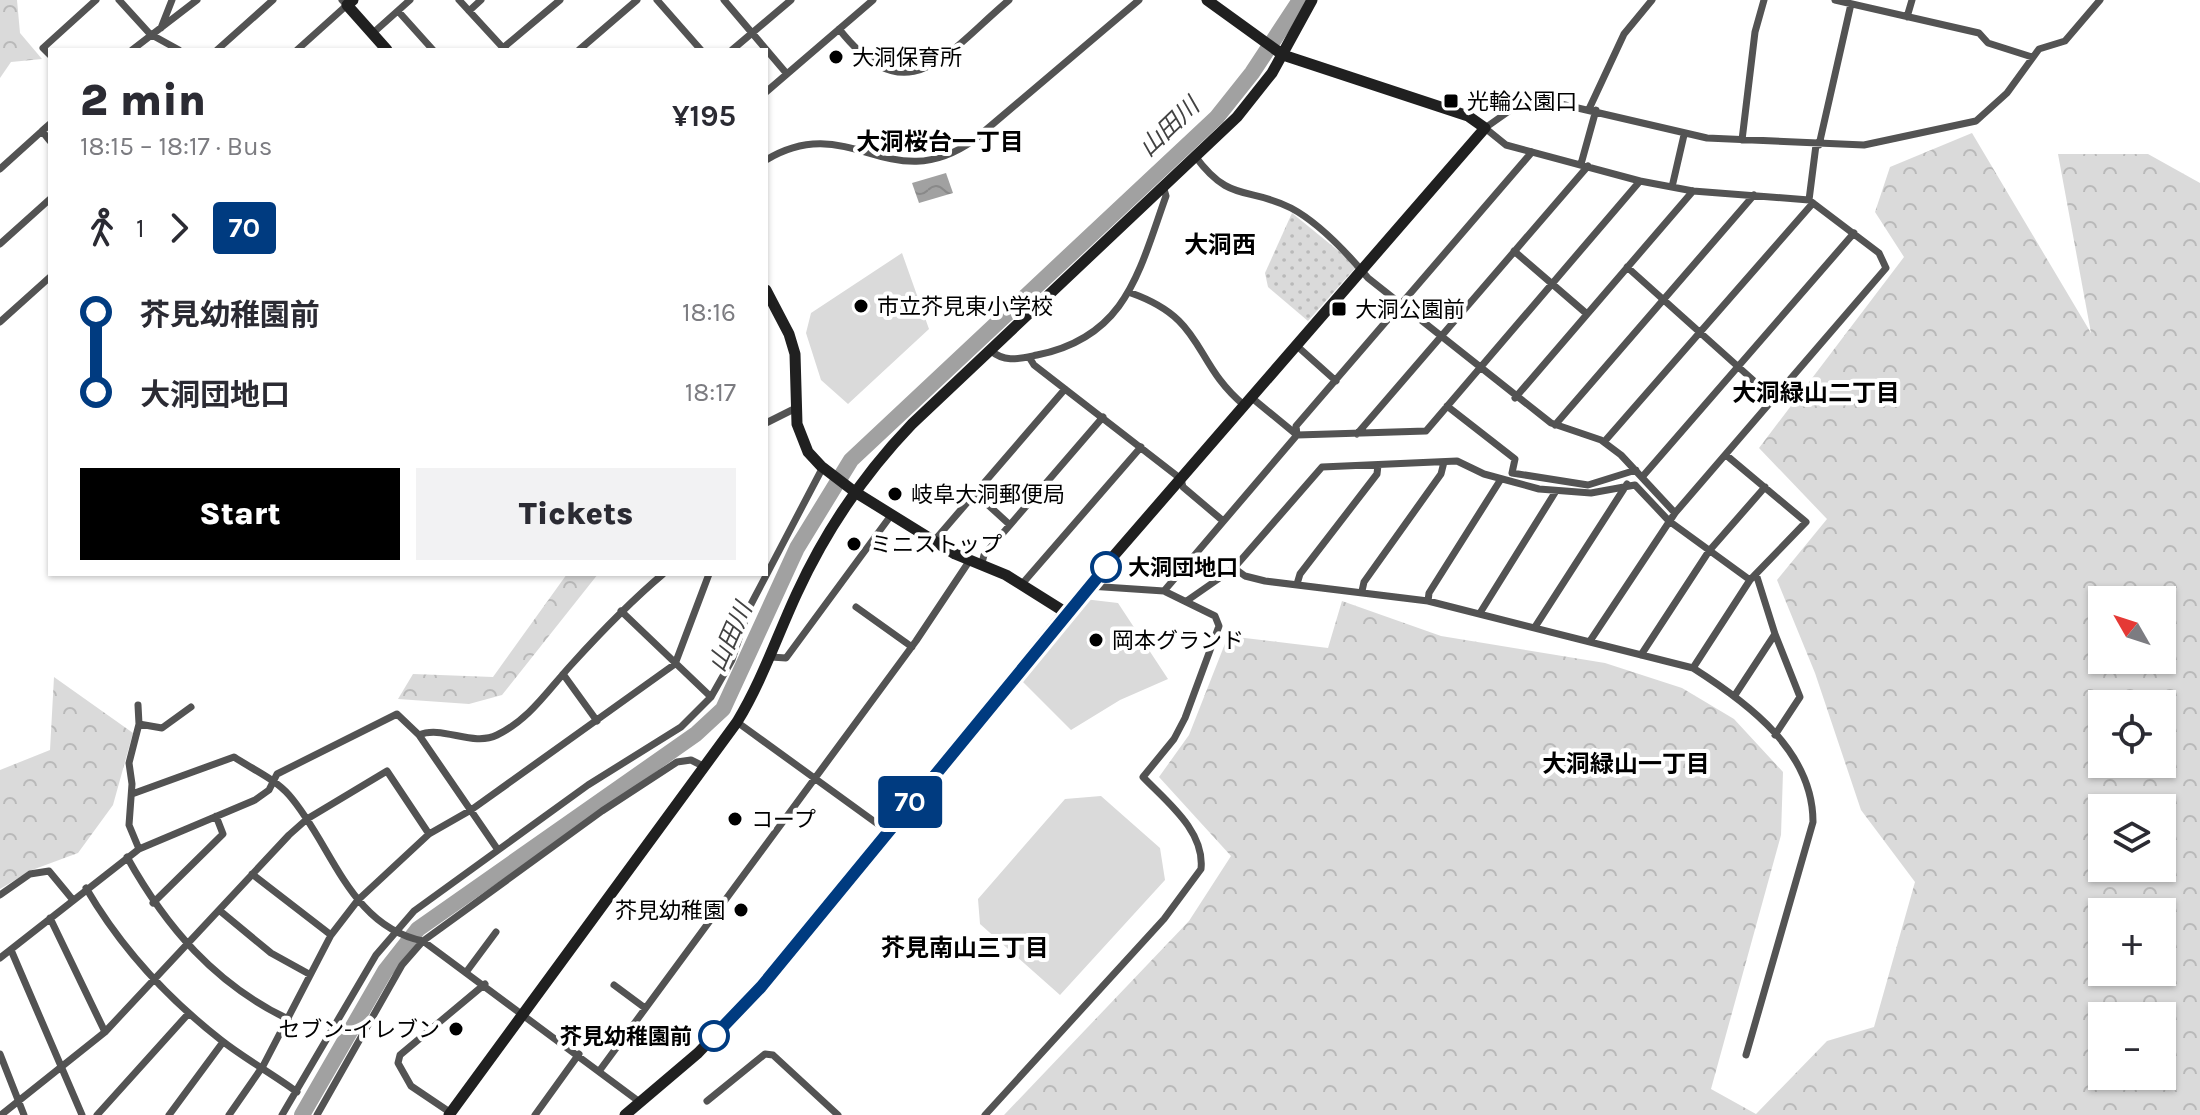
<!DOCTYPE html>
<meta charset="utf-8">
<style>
:root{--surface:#fff;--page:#f2f2f3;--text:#2b2b33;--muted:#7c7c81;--accent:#000}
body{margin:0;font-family:Karla,"Noto Sans JP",sans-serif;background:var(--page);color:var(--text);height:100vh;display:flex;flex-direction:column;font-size:30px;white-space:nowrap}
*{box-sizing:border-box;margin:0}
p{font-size:26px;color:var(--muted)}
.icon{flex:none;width:44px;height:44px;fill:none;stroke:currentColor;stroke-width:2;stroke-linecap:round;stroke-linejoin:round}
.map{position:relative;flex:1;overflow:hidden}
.panel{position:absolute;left:48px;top:48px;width:720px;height:528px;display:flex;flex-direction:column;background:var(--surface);border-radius:0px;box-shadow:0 2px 6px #0004}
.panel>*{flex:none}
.badge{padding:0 16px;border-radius:6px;font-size:28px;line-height:52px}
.needle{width:52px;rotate:309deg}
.fabs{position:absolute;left:2088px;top:586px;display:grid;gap:16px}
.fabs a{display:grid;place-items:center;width:88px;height:88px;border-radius:0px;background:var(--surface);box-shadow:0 2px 6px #0004;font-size:40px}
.map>.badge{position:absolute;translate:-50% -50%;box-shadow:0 0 0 4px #fff}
.legs{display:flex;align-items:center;gap:12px;height:88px;padding:0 32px;font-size:26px}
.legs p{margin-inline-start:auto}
.summary{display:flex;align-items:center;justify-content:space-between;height:136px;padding:0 32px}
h1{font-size:44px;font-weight:800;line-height:60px}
.primary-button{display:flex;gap:16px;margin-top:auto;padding:16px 32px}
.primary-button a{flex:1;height:92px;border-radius:0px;background:var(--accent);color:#fff;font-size:32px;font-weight:800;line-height:92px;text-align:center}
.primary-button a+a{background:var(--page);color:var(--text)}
ul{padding:0 32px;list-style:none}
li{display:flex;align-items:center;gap:28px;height:80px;font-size:30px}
li i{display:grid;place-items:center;width:12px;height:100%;margin:0 10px;background:currentColor}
li i::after{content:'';width:20px;height:20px;margin:-10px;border:6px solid;border-radius:50%;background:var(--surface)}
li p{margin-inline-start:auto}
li:first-child i{background:linear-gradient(#0000 50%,currentColor 0)}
li:last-child i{background:linear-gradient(currentColor 50%,#0000 0)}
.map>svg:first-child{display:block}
.forest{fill:url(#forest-crowns);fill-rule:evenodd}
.park{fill:url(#park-dots)}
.garden{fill:#dadada}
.water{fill:url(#water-waves)}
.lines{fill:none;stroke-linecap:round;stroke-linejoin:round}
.river{stroke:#a1a1a1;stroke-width:16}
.street{stroke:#535353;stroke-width:7}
.secondary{stroke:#202020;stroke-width:11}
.line-1-casing{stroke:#fff;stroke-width:18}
.line-1{stroke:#003b80;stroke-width:12}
.poi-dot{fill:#000;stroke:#fff;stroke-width:3}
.stop-1-dot{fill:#fff;stroke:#003b80;stroke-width:4}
.labels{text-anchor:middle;stroke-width:8;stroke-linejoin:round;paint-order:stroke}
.poi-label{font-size:22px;fill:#000;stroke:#fff;text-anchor:start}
.stop-label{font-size:22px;font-weight:bold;fill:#000;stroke:#fff;text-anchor:start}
.water-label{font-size:24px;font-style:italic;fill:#424242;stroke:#fff}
.neighbourhood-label{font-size:24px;font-weight:bold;fill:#000;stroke:#fff}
</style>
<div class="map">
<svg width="2200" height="1115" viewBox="0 0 2200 1115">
<defs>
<pattern id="forest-crowns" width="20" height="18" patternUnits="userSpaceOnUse" patternTransform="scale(2)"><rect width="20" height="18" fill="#dadada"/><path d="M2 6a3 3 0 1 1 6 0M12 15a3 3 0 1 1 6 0" fill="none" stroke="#b9b9b9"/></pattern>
<pattern id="park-dots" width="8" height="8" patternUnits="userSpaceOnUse" patternTransform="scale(2)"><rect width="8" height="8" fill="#dadada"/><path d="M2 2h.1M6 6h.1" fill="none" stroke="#b9b9b9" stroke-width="1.8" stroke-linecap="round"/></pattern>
<pattern id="water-waves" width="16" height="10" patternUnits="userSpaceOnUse" patternTransform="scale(2)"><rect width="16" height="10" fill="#a1a1a1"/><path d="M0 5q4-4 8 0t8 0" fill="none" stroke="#898989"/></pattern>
</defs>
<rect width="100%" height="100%" fill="#fff"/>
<path class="forest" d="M0,0H17L20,33L42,59L11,62L0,78Z
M1972,133L2091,333L2058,154H2148L2200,183V1115H1004L1189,921L1231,856L1159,777L1189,735L1228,636L1328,648L1342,601L1441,636L1605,663L1682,688L1734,719L1783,772L1781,835L1711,1089L1756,1114L1827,1041L1874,1027L1915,882L1861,810L1815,673L1777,580L1827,519L1759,448L1904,257L1875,212L1890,167ZM2102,600H2162V660H2102ZM2102,704H2162V764H2102ZM2102,808H2162V868H2102ZM2102,912H2162V972H2102ZM2102,1016H2162V1076H2102Z
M567,574H598L502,695L469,704L398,699L413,674L493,677Z
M54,677L133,733L113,805L78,853L32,870L0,889V770L50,750Z"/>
<path class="park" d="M1292,213L1357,266L1308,321L1268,287L1265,273Z"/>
<path class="garden" d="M902,253L929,329L848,404L821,380L806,333L811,313Z
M1084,599L1118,603L1168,679L1120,700L1071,730L1018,677Z
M1101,796L1160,848L1165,880L1060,995L980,924L978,899L1065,799Z"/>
<path class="water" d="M946,173L953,193L919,203L912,183Z"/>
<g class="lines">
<path class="river" d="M302,1115L385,971L418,929L696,734L723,709L797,548L851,460L1217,117L1252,73L1300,0"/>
<path class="street" d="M119,0L150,34L179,50
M459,0L505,50
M657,0L701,50
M724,0L787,74
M1835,0L1979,33L1988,43L2032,57
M398,11L433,50
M469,11L481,0
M1907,17L1912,0
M161,28L172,0
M839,29C908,116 945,54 1009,0
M373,33L410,0
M503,48L560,0
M132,50L197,0
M217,50L273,0
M297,50L347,5L342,0
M579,50L637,0
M732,50L791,0
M50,55L43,48L96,0
M766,92L873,0
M1589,109L1624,34L1652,0
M50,124L42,131L50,141
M1742,140L1755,32L1764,0
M1819,145L1851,4
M1195,156C1230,204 1248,186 1291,208C1321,224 1348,254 1368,278L1551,423L1601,440L1621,455L1675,513
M766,160C850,109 890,200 974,140L1139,0
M1581,164L1596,110
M0,169L42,131
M1672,187L1684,135
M1809,200L1816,145
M0,244L50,199
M1514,251L1587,314
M1627,267L1773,398
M1131,293C1207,320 1191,361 1245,406
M0,322L50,277
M1297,346L1336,381
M990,350C1005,363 1018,359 1037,355C1127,337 1139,271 1166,196L1163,186
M1029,357L1034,365L1181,479L1183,487L1222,520
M1252,398L1297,435L1426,431L1640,181
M1515,398L1693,191
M1447,406L1515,459L1512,473L1588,485L1636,470
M766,423L794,409
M1555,425L1754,195
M1357,434L1588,166
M1604,442L1813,203
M1643,476L1854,233
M975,493L1010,525
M934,541L1065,389
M982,563L984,555L1103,417
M1234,568L1245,576L1265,581L1428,601L1693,668C1748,703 1813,751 1813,822L1746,1055
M1022,584L1141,447
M1297,584L1300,574L1377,474L1378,465
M1164,591L1297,435L1296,426L1532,152
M1362,591L1364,582L1441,474L1444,462
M1188,600L1234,568L1322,467L1457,461L1484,474L1539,489L1591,493L1635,485L1669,521L1750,580
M1428,601L1429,593L1501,479
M856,607L912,647
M621,611L711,697
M1480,613L1556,491
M1535,627L1627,484
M1775,634L1800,697L1775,735
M1590,641L1675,513L1886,268L1879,253L1809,200L1693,191L1640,181L1506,145L1485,128L1519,104L1539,99L1707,138L1864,145L1976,121L2007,93L2039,49L2065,41L2100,0
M1641,655L1709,551L1765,487
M771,657L786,658L892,514
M1693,668L1750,580L1806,522L1726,455
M563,674L597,721
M1735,695L1775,634L1757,577
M138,705L139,724L129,763L132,784L129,825L139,849
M737,722L886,830
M139,724L162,728L191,707
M419,735C442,725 473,747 497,735C530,719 548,690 572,664C601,632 630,602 663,574
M132,794L234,757C252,769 275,779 289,795C332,844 349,926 423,941L641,1103
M127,857C166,927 215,984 288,1019
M252,874L331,935
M86,888C121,948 166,997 221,1040C245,1059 273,1074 297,1092
M0,895L30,874L49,871L73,900
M153,903L223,834L216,816
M219,910L271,953L309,974
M50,918L105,1032
M11,950L82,1115
M0,958L139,849L255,800L269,790L277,774L397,714L419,735L498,850
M467,971L496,932
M614,985L645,1008
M0,1054L24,1115
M600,1070L916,641L970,560
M707,1101L765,1054L773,1055L838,1115
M451,1113L411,1086L398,1063L400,1055L485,984
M1,1115L105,1032L289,835L307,819L387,771L429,834
M97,1115L189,1013
M169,1115L223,1042
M229,1115L263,1066L331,935L358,900L429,834L471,810L675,664L709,574
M282,1115L376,955L414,911L588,785L681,727L711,697L732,660L749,608L823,467
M317,1115L402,965L423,941L602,811L677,762L691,760L705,767
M535,1115L579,1054
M985,1115L1164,919L1201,869C1205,831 1167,802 1143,777L1174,739L1185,718L1219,626L1215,616L1164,591L1089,586"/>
<path class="secondary" d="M353,0L347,5L387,50
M766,290L789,334L795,354L797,424L808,452L821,466L855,492L955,554L1006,575L1065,612
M449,1115L737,722C762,681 777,636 797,593C826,530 864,474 912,424L1237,117L1272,73L1312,0
M625,1115L698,1053L761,987L1065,612L1485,128L1468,116L1283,55L1207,0"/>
</g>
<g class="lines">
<g class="line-1-casing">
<path id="line-1" d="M714,1036L761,987L1106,567"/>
</g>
<use href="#line-1" class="line-1"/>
</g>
<g class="poi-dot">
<circle cx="836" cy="57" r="8"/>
<rect x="1443" y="93" width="16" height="16" rx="4"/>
<circle cx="861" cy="306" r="8"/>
<rect x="1331" y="301" width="16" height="16" rx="4"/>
<circle cx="895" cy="494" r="8"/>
<circle cx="854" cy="544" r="8"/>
<circle cx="1096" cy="640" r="8"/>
<circle cx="735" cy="819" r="8"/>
<circle cx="741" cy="910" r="8"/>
<circle cx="456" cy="1029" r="8"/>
</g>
<g class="stop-1-dot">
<circle cx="1106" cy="567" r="14"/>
<circle cx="714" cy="1036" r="14"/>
</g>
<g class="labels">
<g class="poi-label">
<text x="852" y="65">大洞保育所</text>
<text x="1467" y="109">光輪公園口</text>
<text x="877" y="314">市立芥見東小学校</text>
<text x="1355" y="317">大洞公園前</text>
<text x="911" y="502">岐阜大洞郵便局</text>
<text x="870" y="552">ミニストップ</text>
<text x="1112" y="648">岡本グランド</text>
<text x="751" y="827">コープ</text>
<text x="725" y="918" text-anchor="end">芥見幼稚園</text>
<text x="440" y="1037" text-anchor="end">セブン-イレブン</text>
</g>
<g class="stop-label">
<text x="1128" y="575">大洞団地口</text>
<text x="692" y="1044" text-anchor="end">芥見幼稚園前</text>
</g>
<g class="water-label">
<text transform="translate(1169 127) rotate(-44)" y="8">山田川</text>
<text transform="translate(730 637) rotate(-66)" y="8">山田川</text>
</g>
<g class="neighbourhood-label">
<text x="940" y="150">大洞桜台一丁目</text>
<text x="1220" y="253">大洞西</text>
<text x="1816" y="401">大洞緑山二丁目</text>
<text x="1626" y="772">大洞緑山一丁目</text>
<text x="965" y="956">芥見南山三丁目</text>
</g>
</g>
</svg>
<div class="fabs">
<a><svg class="needle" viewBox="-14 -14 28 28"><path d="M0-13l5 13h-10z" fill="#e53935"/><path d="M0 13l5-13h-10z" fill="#7c7c81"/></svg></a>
<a><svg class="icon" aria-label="locate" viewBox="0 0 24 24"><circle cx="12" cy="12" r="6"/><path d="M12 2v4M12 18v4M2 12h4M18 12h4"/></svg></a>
<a><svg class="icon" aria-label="layers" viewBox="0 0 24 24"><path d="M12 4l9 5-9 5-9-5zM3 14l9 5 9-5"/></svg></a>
<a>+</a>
<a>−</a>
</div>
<b class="badge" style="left:910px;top:802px;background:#003b80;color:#fff">70</b>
<section class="panel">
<div class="summary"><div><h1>2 min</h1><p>18:15 – 18:17 · Bus</p></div><b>¥195</b></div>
<div class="legs"><svg class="icon" aria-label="walk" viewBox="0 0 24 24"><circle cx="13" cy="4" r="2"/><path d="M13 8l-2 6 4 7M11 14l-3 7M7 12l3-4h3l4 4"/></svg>1<svg class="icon" aria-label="forward" viewBox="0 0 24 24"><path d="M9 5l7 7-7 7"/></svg><b class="badge" style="background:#003b80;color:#fff">70</b></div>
<ul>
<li><i style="color:#003b80"></i><b>芥見幼稚園前</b><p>18:16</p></li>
<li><i style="color:#003b80"></i><b>大洞団地口</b><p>18:17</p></li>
</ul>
<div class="primary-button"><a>Start</a><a>Tickets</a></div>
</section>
</div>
